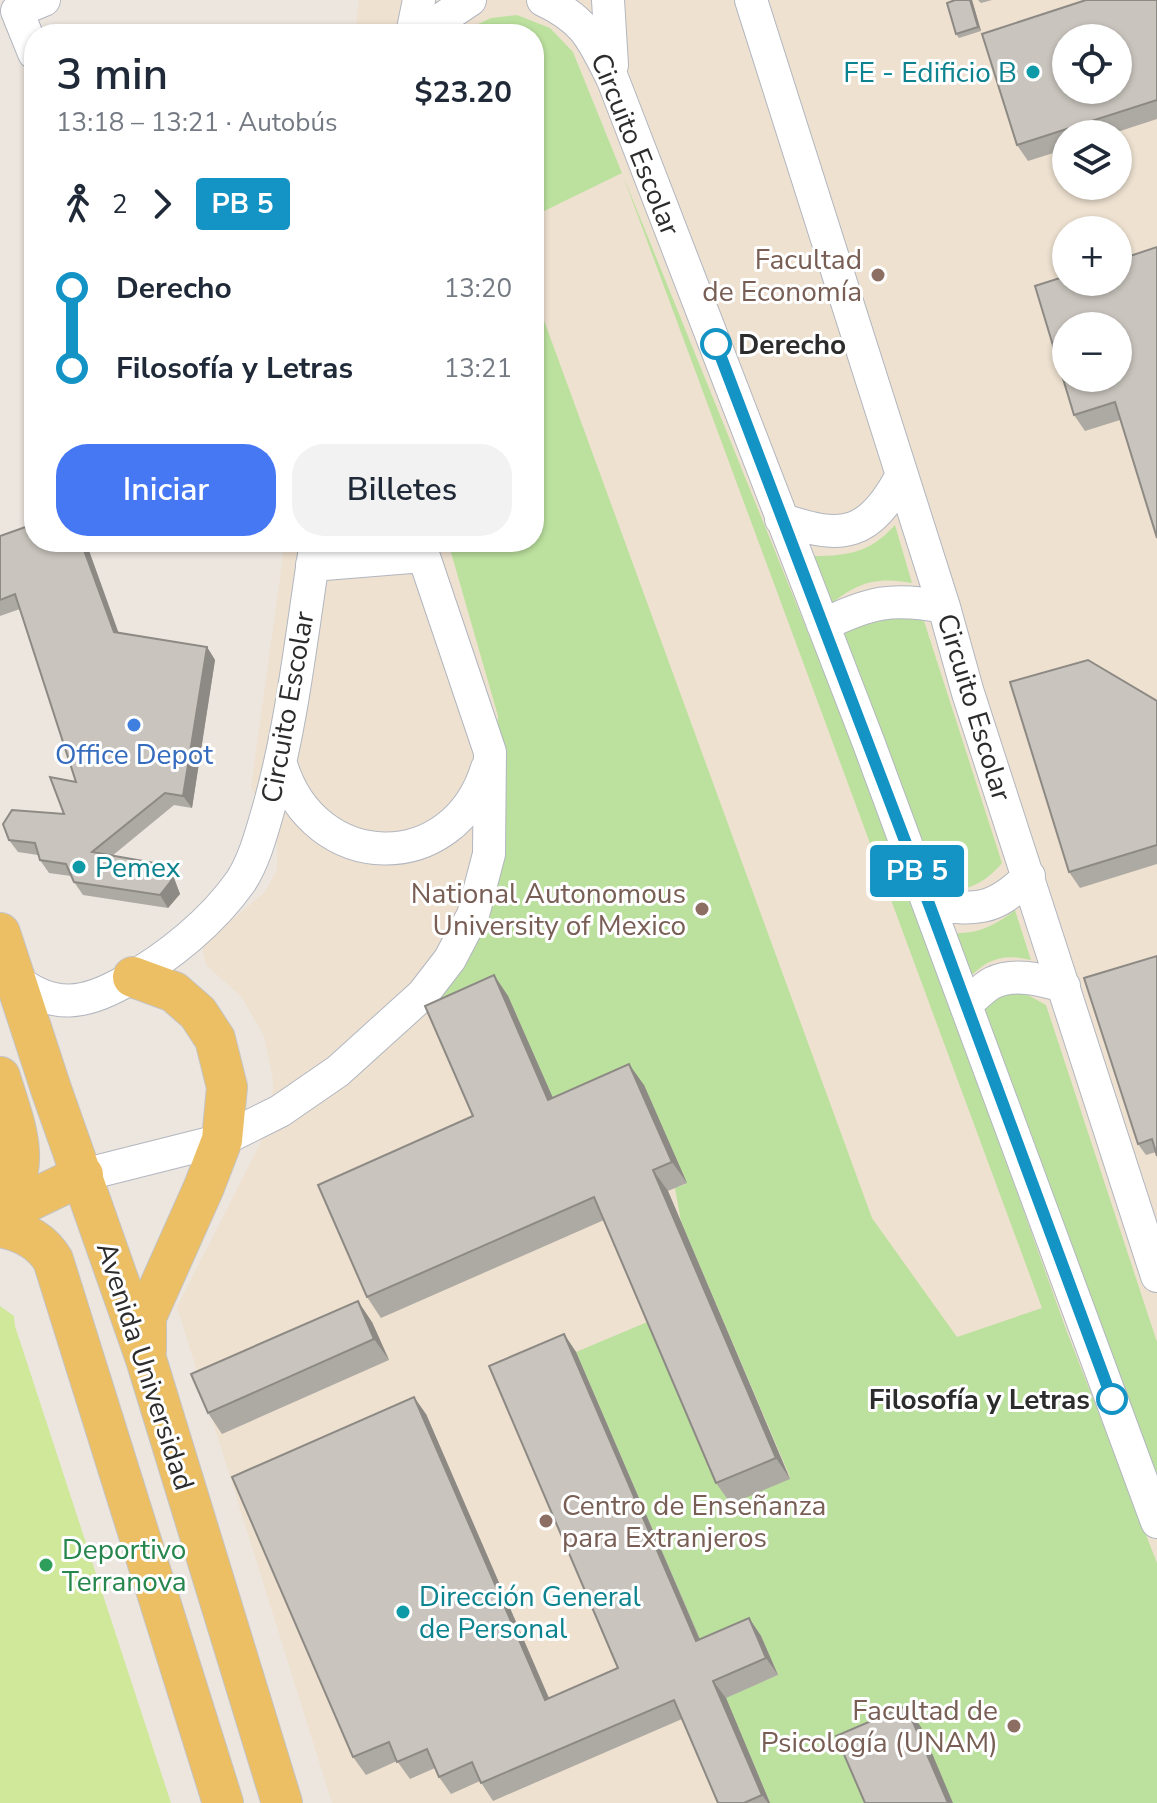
<!DOCTYPE html>
<html lang="es">
<meta charset="utf-8">
<style>
:root{--surface:#fff;--page:#f2f2f3;--text:#1f2937;--muted:#747a83;--accent:#4678f4}
body{margin:0;font-family:"Nunito Sans",sans-serif;background:var(--page);color:var(--text);height:100vh;display:flex;flex-direction:column;font-size:30px;white-space:nowrap}
*{box-sizing:border-box;margin:0}
p{font-size:26px;color:var(--muted)}
.icon{flex:none;width:44px;height:44px;fill:none;stroke:currentColor;stroke-width:2;stroke-linecap:round;stroke-linejoin:round}
.map{position:relative;flex:1;overflow:hidden}
.panel{position:absolute;left:24px;top:24px;width:520px;height:528px;display:flex;flex-direction:column;background:var(--surface);border-radius:32px;box-shadow:0 2px 6px #0004}
.panel>*{flex:none}
.badge{padding:0 16px;border-radius:6px;font-size:28px;line-height:52px}
.buttons{position:absolute;left:1052px;top:24px;display:grid;gap:16px}
.buttons a{display:grid;place-items:center;width:80px;height:80px;border-radius:50%;background:var(--surface);box-shadow:0 2px 6px #0004;font-size:40px}
.map>.badge{position:absolute;translate:-50% -50%;box-shadow:0 0 0 4px #fff}
.legs{display:flex;align-items:center;gap:12px;height:88px;padding:0 32px;font-size:26px}
.legs p{margin-inline-start:auto}
.summary{display:flex;align-items:center;justify-content:space-between;height:136px;padding:0 32px}
h1{font-size:44px;font-weight:600;line-height:60px}
.button{display:flex;gap:16px;margin-top:auto;padding:16px 32px}
.button a{flex:1;height:92px;border-radius:32px;background:var(--accent);color:#fff;font-size:32px;font-weight:600;line-height:92px;text-align:center}
.button a+a{background:var(--page);color:var(--text)}
ul{padding:0 32px;list-style:none}
li{display:flex;align-items:center;gap:28px;height:80px;font-size:30px}
li i{display:grid;place-items:center;width:12px;height:100%;margin:0 10px;background:currentColor}
li i::after{content:'';width:20px;height:20px;margin:-10px;border:6px solid;border-radius:50%;background:var(--surface)}
li p{margin-inline-start:auto}
li:first-child i{background:linear-gradient(#0000 50%,currentColor 0)}
li:last-child i{background:linear-gradient(currentColor 50%,#0000 0)}
.map>svg:first-child{display:block}
.education{fill:#eee1d0;fill-rule:evenodd}
.green{fill:#bce19e}
.pitch{fill:#cfe89a}
.lines{fill:none;stroke-linecap:round;stroke-linejoin:round}
.minor-casing{stroke:#b2b6bf;stroke-width:34}
.major-casing{stroke:#c4c4c4;stroke-width:42}
.minor{stroke:#fff;stroke-width:32}
.major{stroke:#ecbf65;stroke-width:40}
.wall{fill:#ada9a3}
.shaded-wall{fill:#8d8984}
.building{fill:#c9c4bd;stroke:#8d8984;stroke-width:2;fill-rule:evenodd}
.line-1-casing{stroke:#fff;stroke-width:18}
.line-1{stroke:#1493c5;stroke-width:12}
.culture-dot{fill:#0f9aa8;stroke:#fff;stroke-width:3}
.education-dot{fill:#8d6e63;stroke:#fff;stroke-width:3}
.stop-1-dot{fill:#fff;stroke:#1493c5;stroke-width:4}
.shop-dot{fill:#3f7fe0;stroke:#fff;stroke-width:3}
.leisure-dot{fill:#2e9e5b;stroke:#fff;stroke-width:3}
.labels{text-anchor:middle;stroke-width:6;stroke-linejoin:round;paint-order:stroke}
.culture-label{font-size:28px;fill:#0d838f;stroke:#fff;text-anchor:start}
.street-label{font-size:28px;fill:#2c2c2c;stroke:#fff}
.education-label{font-size:28px;fill:#785e54;stroke:#fff;text-anchor:end}
.stop-label{font-size:28px;font-weight:bold;fill:#2c2c2c;stroke:#fff;text-anchor:start}
.shop-label{font-size:28px;fill:#366cbe;stroke:#fff}
.leisure-label{font-size:28px;fill:#27864d;stroke:#fff;text-anchor:start}
</style>
<div class="map">
<svg width="1157" height="1803" viewBox="0 0 1157 1803">
<rect width="100%" height="100%" fill="#ede6df"/>
<path class="education" d="M359,0H1157V1803H332L177,1307L260,1144L272,1102L273,1080L264,1036L241,996L206,965L203,951L204,943L265,892L277,869V842L251,787L285,542H534V34H355ZM1066,38H1118V90H1066ZM1066,134H1118V186H1066ZM1066,230H1118V282H1066ZM1066,326H1118V378H1066Z"/>
<path class="green" d="M517,15L550,28L573,52L883,818L1067,1332L1157,1563V1803H770L725,1698L778,1675L761,1636L708,1659L576,1352L652,1320L731,1504L790,1477L681,1222L675,1188L686,1184L563,1121L439,1027L434,980L490,825L498,716L448,542H534V293L872,1218L957,1337L1042,1308L622,173L534,216V34H457L491,18Z
M895,525L912,583C875,576 856,583 827,607L807,556C845,556 868,555 895,525Z
M905,615L924,621L1002,863C983,886 962,893 933,891L840,636L860,623Z
M1015,910L1031,960C1002,953 987,959 967,980L950,933C976,935 995,926 1015,910Z
M1008,994H1026L1046,1005L1157,1342V1485L977,1011L991,998Z"/>
<path class="pitch" d="M0,1306L14,1316L15,1326L171,1803H0Z"/>
<g class="lines">
<g class="minor-casing">
<path id="minor" d="M543,0C586,20 593,40 613,80L868,741L1157,1522
M608,0L612,65
M751,0L944,607L968,693L1157,1276
M17,11L34,53
M17,11L44,0
M412,34L419,0
M426,34L440,20L470,0
M781,519C843,541 870,536 902,475
M312,565L423,556
M823,625C870,602 892,597 944,607
M281,764C314,875 454,877 487,768
M929,904C977,910 993,912 1029,876
M14,978C53,1011 86,1004 126,981C169,957 213,921 241,881C255,859 262,831 269,807C293,721 302,630 316,542
M966,1004C974,998 983,988 992,983C1015,972 1042,980 1064,986
M83,1175L222,1140L280,1111L338,1071L423,994L450,959L473,915L489,854L490,752L419,542"/>
</g>
<g class="major-casing">
<path id="major" d="M0,933L51,1089L146,1359L282,1803
M133,977L174,992L198,1013L215,1039L227,1087L222,1140L204,1187L146,1317V1351
M0,1077C14,1125 35,1165 0,1209
M0,1215L83,1175
M0,1227C22,1231 41,1240 53,1260L223,1803"/>
</g>
<use href="#minor" class="minor"/>
<use href="#major" class="major"/>
</g>
<path class="wall" d="M955,0H972L981,31L959,38L956,34Z
M978,0H992L981,3Z
M1157,0V119L1111,134H1066V149L1028,161L1017,145Z
M1157,247L1120,420L1085,431L1074,415Z
M0,536L118,633L207,647L215,660L192,808L174,805L112,856L174,878L180,894L168,908L83,895L74,882L71,876L49,873L40,860L38,855L18,852L9,840L64,814L76,782L20,609L0,616Z
M1157,701V864L1080,888L1069,872Z
M1157,956L1156,1152L1146,1155L1138,1144Z
M494,975L508,996L553,1098L644,1085L687,1183L668,1191L790,1479L731,1504L716,1483L604,1220L381,1318L367,1297L473,1116Z
M372,1322L389,1360L222,1434L208,1413Z
M564,1334L576,1352L700,1639L749,1618L761,1636L778,1675L726,1698L770,1803H718L682,1719L493,1801L480,1781L451,1794L439,1777L435,1768L410,1779L397,1761L366,1775L353,1757L426,1414L549,1698L618,1668Z"/>
<path class="shaded-wall" d="M970,0H972L981,31L978,27Z
M81,542H86L123,645L114,632Z
M207,647L215,660L192,808L183,796Z
M165,865L174,878L180,894L168,908L160,895Z
M494,975L508,996L563,1121L548,1100Z
M629,1064L644,1085L687,1183L672,1162Z
M653,1170L668,1191L790,1479L776,1458Z
M358,1301L372,1322L389,1360L374,1339Z
M564,1334L576,1352L708,1659L696,1641Z
M414,1397L426,1414L557,1717L545,1700Z
M749,1618L761,1636L778,1675L766,1658Z
M713,1681L726,1698L770,1803H768L762,1795Z
M906,1706L921,1727L953,1803H948Z"/>
<path class="building" d="M955,0H970L978,27L956,34L947,3Z
M1086,0H1157V100L1017,145L982,34ZM1066,38H1118V90H1066Z
M1157,247V538L1115,402L1074,415L1035,286L1066,276V282H1118V260ZM1066,326H1118V378H1066Z
M34,524V542H81L114,632L207,647L183,796L165,793L92,852L165,865L171,881L160,895L74,882L66,864L40,860L35,843L9,840L3,824L12,810L64,814L50,777L76,782L15,594L0,600V536Z
M1088,660L1157,701V845L1069,872L1010,682Z
M1157,956V1156L1152,1139L1138,1144L1084,978Z
M494,975L548,1100L629,1064L672,1162L653,1170L776,1458L716,1483L594,1197L367,1297L318,1185L473,1116L425,1006Z
M358,1301L374,1339L208,1413L191,1374Z
M564,1334L696,1641L749,1618L766,1658L713,1681L762,1795L744,1803H718L674,1700L481,1783L472,1762L439,1777L427,1749L397,1762L389,1742L353,1757L232,1477L414,1397L545,1700L618,1668L489,1366Z
M906,1706L948,1803H865L836,1736Z"/>
<g class="lines">
<g class="line-1-casing">
<path id="line-1" d="M716,344L929,904L1112,1399"/>
</g>
<use href="#line-1" class="line-1"/>
</g>
<g class="culture-dot">
<circle cx="1033" cy="72" r="8"/>
<circle cx="79" cy="867" r="8"/>
<circle cx="403" cy="1612" r="8"/>
</g>
<g class="education-dot">
<circle cx="878" cy="275" r="8"/>
<circle cx="702" cy="909" r="8"/>
<circle cx="546" cy="1521" r="8"/>
<circle cx="1014" cy="1726" r="8"/>
</g>
<g class="stop-1-dot">
<circle cx="716" cy="344" r="14"/>
<circle cx="1112" cy="1399" r="14"/>
</g>
<circle class="shop-dot" cx="134" cy="725" r="8"/>
<circle class="leisure-dot" cx="46" cy="1565" r="8"/>
<g class="labels">
<g class="culture-label">
<text x="1017" y="82" text-anchor="end">FE - Edificio B</text>
<text x="95" y="877">Pemex</text>
<text x="419" y="1606">Dirección General<tspan x="419" dy="32">de Personal</tspan></text>
</g>
<g class="street-label">
<text transform="translate(636 144) rotate(68)" y="10">Circuito Escolar</text>
<text transform="translate(287 707) rotate(-80)" y="10">Circuito Escolar</text>
<text transform="translate(975 707) rotate(73)" y="10">Circuito Escolar</text>
<text transform="translate(146 1366) rotate(72)" y="10">Avenida Universidad</text>
</g>
<g class="education-label">
<text x="862" y="269">Facultad<tspan x="862" dy="32">de Economía</tspan></text>
<text x="686" y="903">National Autonomous<tspan x="686" dy="32">University of Mexico</tspan></text>
<text x="562" y="1515" text-anchor="start">Centro de Enseñanza<tspan x="562" dy="32">para Extranjeros</tspan></text>
<text x="998" y="1720">Facultad de<tspan x="998" dy="32">Psicología (UNAM)</tspan></text>
</g>
<g class="stop-label">
<text x="738" y="354">Derecho</text>
<text x="1090" y="1409" text-anchor="end">Filosofía y Letras</text>
</g>
<g class="shop-label">
<text x="134" y="764">Office Depot</text>
</g>
<g class="leisure-label">
<text x="62" y="1559">Deportivo<tspan x="62" dy="32">Terranova</tspan></text>
</g>
</g>
</svg>
<div class="buttons">
<a><svg class="icon" aria-label="locate" viewBox="0 0 24 24"><circle cx="12" cy="12" r="6"/><path d="M12 2v4M12 18v4M2 12h4M18 12h4"/></svg></a>
<a><svg class="icon" aria-label="layers" viewBox="0 0 24 24"><path d="M12 4l9 5-9 5-9-5zM3 14l9 5 9-5"/></svg></a>
<a>+</a>
<a>−</a>
</div>
<b class="badge" style="left:917px;top:871px;background:#1493c5;color:#fff">PB 5</b>
<section class="panel">
<div class="summary"><div><h1>3 min</h1><p>13:18 – 13:21 · Autobús</p></div><b>$23.20</b></div>
<div class="legs"><svg class="icon" aria-label="walk" viewBox="0 0 24 24"><circle cx="13" cy="4" r="2"/><path d="M13 8l-2 6 4 7M11 14l-3 7M7 12l3-4h3l4 4"/></svg>2<svg class="icon" aria-label="forward" viewBox="0 0 24 24"><path d="M9 5l7 7-7 7"/></svg><b class="badge" style="background:#1493c5;color:#fff">PB 5</b></div>
<ul>
<li><i style="color:#1493c5"></i><b>Derecho</b><p>13:20</p></li>
<li><i style="color:#1493c5"></i><b>Filosofía y Letras</b><p>13:21</p></li>
</ul>
<div class="button"><a>Iniciar</a><a>Billetes</a></div>
</section>
</div>
